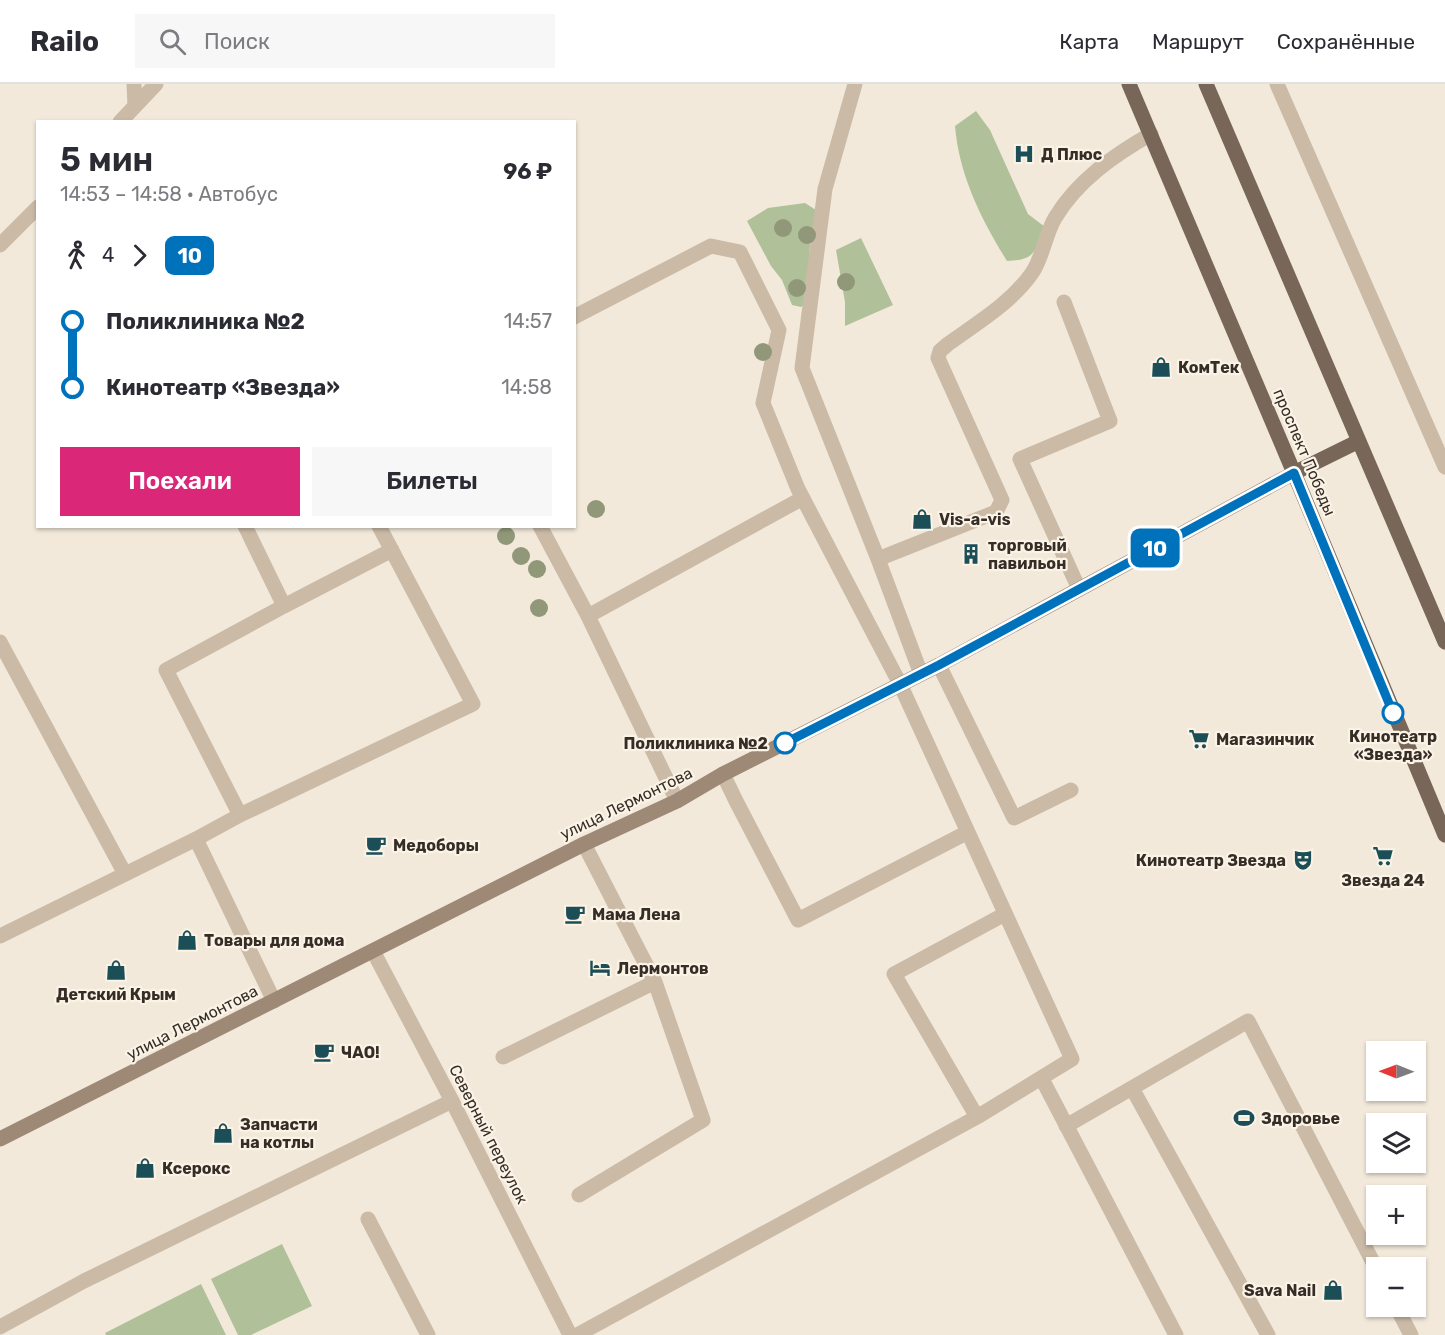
<!DOCTYPE html>
<html lang="ru">
<meta charset="utf-8">
<style>
:root{--surface:#fff;--page:#f7f7f7;--text:#2b2b33;--muted:#7c7c81;--line:#e1e1e2;--accent:#db2777}
body{margin:0;font-family:Rubik,sans-serif;background:var(--page);color:var(--text);height:100vh;display:flex;flex-direction:column;font-size:22px;white-space:nowrap}
*{box-sizing:border-box;margin:0}
p{font-size:20px;color:var(--muted)}
.icon{flex:none;width:33px;height:33px;fill:none;stroke:currentColor;stroke-width:2;stroke-linecap:round;stroke-linejoin:round}
.map{position:relative;flex:1;overflow:hidden}
.sheet{position:absolute;left:36px;top:36px;width:540px;height:408px;display:flex;flex-direction:column;background:var(--surface);border-radius:0px;box-shadow:0 2px 4px #0004}
.sheet>*{flex:none}
.badge{padding:0 12px;border-radius:9px;font-size:21px;line-height:39px}
.needle{width:39px;rotate:271deg}
.tools{position:absolute;left:1366px;top:957px;display:grid;gap:12px}
.tools a{display:grid;place-items:center;width:60px;height:60px;border-radius:0px;background:var(--surface);box-shadow:0 2px 4px #0004;font-size:30px}
.map>.badge{position:absolute;translate:-50% -50%;box-shadow:0 0 0 3px #fff}
.legs{display:flex;align-items:center;gap:9px;height:66px;padding:0 24px;font-size:20px}
.legs p{margin-inline-start:auto}
.head{display:flex;align-items:center;justify-content:space-between;height:102px;padding:0 24px}
h1{font-size:33px;font-weight:600;line-height:45px}
.primary-button{display:flex;gap:12px;margin-top:auto;padding:12px 24px}
.primary-button a{flex:1;height:69px;border-radius:0px;background:var(--accent);color:#fff;font-size:24px;font-weight:600;line-height:69px;text-align:center}
.primary-button a+a{background:var(--page);color:var(--text)}
ul{padding:0 24px;list-style:none}
li{display:flex;align-items:center;gap:21px;height:66px;font-size:22px}
li i{display:grid;place-items:center;width:9px;height:100%;margin:0 8px;background:currentColor}
li i::after{content:'';width:15px;height:15px;margin:-8px;border:4px solid;border-radius:50%;background:var(--surface)}
li p{margin-inline-start:auto}
li:first-child i{background:linear-gradient(#0000 50%,currentColor 0)}
li:last-child i{background:linear-gradient(currentColor 50%,#0000 0)}
header{display:flex;align-items:center;gap:36px;box-sizing:border-box;height:84px;padding:0 30px;background:var(--surface);border-bottom:2px solid var(--line)}
header strong{font-size:28px}
nav{display:flex;gap:33px;margin-inline-start:auto;font-size:21px}
.search{width:420px;height:54px;background:var(--page);display:flex;align-items:center;gap:15px;box-sizing:border-box;padding:0 21px;border-radius:0px;color:var(--muted);font-size:22px}
.map>svg:first-child{display:block}
.green{fill:#b0c19a}
.lines{fill:none;stroke-linecap:round;stroke-linejoin:round}
.service{stroke:#cabaa6;stroke-width:15}
.minor{stroke:#cabaa6;stroke-width:15}
.secondary{stroke:#9e8977;stroke-width:15}
.primary{stroke:#786658;stroke-width:15}
.tree{fill:#919879}
.line-1-casing{stroke:#fff;stroke-width:14}
.line-1{stroke:#0072bc;stroke-width:9}
.stop-1-dot{fill:#fff;stroke:#0072bc;stroke-width:3}
.labels{text-anchor:middle;stroke-width:4.5;stroke-linejoin:round;paint-order:stroke}
.poi-label{font-size:16px;font-weight:bold;fill:#362d27;stroke:#faf3e6;text-anchor:start}
.street-label{font-size:16px;fill:#362d27;stroke:#faf3e6}
.stop-label{font-size:16px;font-weight:bold;fill:#362d27;stroke:#faf3e6}
</style>
<header>
<strong>Railo</strong>
<div class="search"><svg class="icon" aria-label="search" viewBox="0 0 24 24"><circle cx="10" cy="10" r="6"/><path d="M15 15l6 6"/></svg>Поиск</div>
<nav><a>Карта</a><a>Маршрут</a><a>Сохранённые</a></nav>
</header>
<div class="map">
<svg width="1445" height="1251" viewBox="0 0 1445 1251">
<rect width="100%" height="100%" fill="#f2e9da"/>
<path class="green" d="M976,27L990,46L1028,130L1045,143C1034,168 1036,176 1007,177C981,135 959,91 955,42Z
M805,119L816,126L810,161L806,219L801,223L792,221L782,196L771,182L747,137L768,124Z
M861,154L893,221L845,242V218L836,166Z
M282,1160L312,1222L251,1251H238L211,1195Z
M201,1200L226,1251H106L105,1249Z"/>
<g class="lines">
<path class="service" d="M134,0L135,21
M855,0L825,105L802,284L878,475L921,590
M1277,0L1445,383
M1064,218L1110,337L1020,375L1079,505
M574,233L711,162L740,168L779,246L763,319L798,405L900,600L1072,975L977,1033L577,1251
M540,442L588,532L677,717
M878,475L996,428L1002,416L938,274L940,267L948,260C977,239 1011,219 1032,189C1043,173 1045,151 1055,134C1077,97 1114,71 1151,50
M284,522L392,466
M588,532L803,414
M0,558L125,790
M939,581L1014,734L1071,706
M723,690L736,717L798,836L968,748
M240,731L166,586L284,522L245,442
M196,755L274,917
M0,852L196,755L240,731L473,620L379,442
M503,973L655,898
M1042,995L1176,1251
M1132,1004L1268,1251
M977,1033L894,890L1005,830
M1066,1042L1248,937L1377,1186
M579,1111L703,1036L655,898L584,760
M368,1135L428,1251
M1396,1222L1411,1251
M0,1243L84,1197L452,1017"/>
<path class="minor" d="M120,38L156,0
M0,161L38,123
M373,867L452,1017L570,1251"/>
<path class="secondary" d="M0,1055L584,760L677,717L723,690L939,581L1294,389"/>
<path class="primary" d="M1129,0L1294,389L1445,751
M1206,0L1445,558
M1294,389L1359,357"/>
</g>
<g class="tree">
<circle cx="783" cy="144" r="9"/>
<circle cx="807" cy="151" r="9"/>
<circle cx="846" cy="198" r="9"/>
<circle cx="797" cy="204" r="9"/>
<circle cx="763" cy="268" r="9"/>
<circle cx="596" cy="425" r="9"/>
<circle cx="506" cy="452" r="9"/>
<circle cx="521" cy="472" r="9"/>
<circle cx="537" cy="485" r="9"/>
<circle cx="539" cy="524" r="9"/>
</g>
<g class="lines">
<g class="line-1-casing">
<path id="line-1" d="M785,659L939,581L1294,389L1393,629"/>
</g>
<use href="#line-1" class="line-1"/>
</g>
<defs>
<g id="hospital-bare" transform="scale(1.62)"><path d="M-5-5h3v3.5h4V-5h3V5h-3V1.5h-4V5h-3Z" fill="#1c4e58" stroke="#faf3e6" stroke-width="2.5" paint-order="stroke"/></g>
<g id="shop-bare" transform="scale(1.62)"><path d="M-5-2.5h2.3a2.7 3.5 0 0 1 5.4 0H5L5.5 6h-11ZM-1.5-2.5h3a1.5 2.3 0 0 0-3 0Z" fill="#1c4e58" stroke="#faf3e6" stroke-width="2.5" paint-order="stroke"/></g>
<g id="building-bare" transform="scale(1.62)"><path d="M-4-6H4V6H1V3H-1V6H-4ZM-2.5-4.3h1.7v1.8h-1.7ZM.8-4.3h1.7v1.8H.8ZM-2.5-1h1.7V.8h-1.7ZM.8-1h1.7V.8H.8Z" fill="#1c4e58" stroke="#faf3e6" stroke-width="2.5" paint-order="stroke"/></g>
<g id="supermarket-bare" transform="scale(1.62)"><path d="M-6-5.5h2.5l.6 2H6L4.5 2H-2.5L-4.4-4H-6ZM-1.5 3.2a1.3 1.3 0 1 0 .1 0ZM3 3.2a1.3 1.3 0 1 0 .1 0Z" fill="#1c4e58" stroke="#faf3e6" stroke-width="2.5" paint-order="stroke"/></g>
<g id="cafe-bare" transform="scale(1.62)"><path d="M-5.5-4.5H6V0H3Q3 3.5 0 3.5H-2.5Q-5.5 3.5-5.5 0ZM3-3.2v2h1.7v-2ZM-6 4.5H4V6H-6Z" fill="#1c4e58" stroke="#faf3e6" stroke-width="2.5" paint-order="stroke"/></g>
<g id="theatre-bare" transform="scale(1.62)"><path d="M-5-5.5Q0-4 5-5.5V0Q5 5 0 6Q-5 5-5 0ZM-3.3-2.5H-1v1.5H-3.3ZM1-2.5H3.3v1.5H1ZM-2.8 1Q0 5.5 2.8 1Z" fill="#1c4e58" stroke="#faf3e6" stroke-width="2.5" paint-order="stroke"/></g>
<g id="hotel-bare" transform="scale(1.62)"><path d="M-6-4.5h1.5V1H6V5H4.5V3h-9V5H-6ZM-4 0a1.8 1.8 0 1 1 3.6 0ZM.5 0V-2.5h3Q6-2.5 6 0Z" fill="#1c4e58" stroke="#faf3e6" stroke-width="2.5" paint-order="stroke"/></g>
<g id="stadium-bare" transform="scale(1.62)"><path d="M0-5a6.5 5 0 1 0 0 10a6.5 5 0 1 0 0-10ZM-3.5-1.8h7v3.6h-7Z" fill="#1c4e58" stroke="#faf3e6" stroke-width="2.5" paint-order="stroke"/></g>
</defs>
<g fill-rule="evenodd">
<use href="#hospital-bare" x="1024" y="70"/>
<use href="#shop-bare" x="1161" y="283"/>
<use href="#shop-bare" x="922" y="435"/>
<use href="#building-bare" x="971" y="470"/>
<use href="#supermarket-bare" x="1199" y="655"/>
<use href="#cafe-bare" x="376" y="761"/>
<use href="#supermarket-bare" x="1383" y="772"/>
<use href="#theatre-bare" x="1303" y="776"/>
<use href="#cafe-bare" x="575" y="830"/>
<use href="#shop-bare" x="187" y="856"/>
<use href="#hotel-bare" x="600" y="884"/>
<use href="#shop-bare" x="116" y="886"/>
<use href="#cafe-bare" x="324" y="968"/>
<use href="#stadium-bare" x="1244" y="1034"/>
<use href="#shop-bare" x="223" y="1049"/>
<use href="#shop-bare" x="145" y="1084"/>
<use href="#shop-bare" x="1333" y="1206"/>
</g>
<g class="stop-1-dot">
<circle cx="1393" cy="629" r="10"/>
<circle cx="785" cy="659" r="10"/>
</g>
<g class="labels">
<g class="poi-label">
<text x="1041" y="76">Д Плюс</text>
<text x="1178" y="289">КомТек</text>
<text x="939" y="441">Vis-a-vis</text>
<text x="988" y="467">торговый<tspan x="988" dy="18">павильон</tspan></text>
<text x="1216" y="661">Магазинчик</text>
<text x="393" y="767">Медоборы</text>
<text x="1286" y="782" text-anchor="end">Кинотеатр Звезда</text>
<text x="1383" y="802" text-anchor="middle">Звезда 24</text>
<text x="592" y="836">Мама Лена</text>
<text x="204" y="862">Товары для дома</text>
<text x="617" y="890">Лермонтов</text>
<text x="116" y="916" text-anchor="middle">Детский Крым</text>
<text x="341" y="974">ЧАО!</text>
<text x="1261" y="1040">Здоровье</text>
<text x="240" y="1046">Запчасти<tspan x="240" dy="18">на котлы</tspan></text>
<text x="162" y="1090">Ксерокс</text>
<text x="1316" y="1212" text-anchor="end">Sava Nail</text>
</g>
<g class="street-label">
<text transform="translate(1305 368) rotate(67)" y="6">проспект Победы</text>
<text transform="translate(626 719) rotate(-26)" y="6">улица Лермонтова</text>
<text transform="translate(192 938) rotate(-27)" y="6">улица Лермонтова</text>
<text transform="translate(489 1050) rotate(63)" y="6">Северный переулок</text>
</g>
<g class="stop-label">
<text x="1393" y="658">Кинотеатр<tspan x="1393" dy="18">«Звезда»</tspan></text>
<text x="768" y="665" text-anchor="end">Поликлиника №2</text>
</g>
</g>
</svg>
<div class="tools">
<a><svg class="needle" viewBox="-14 -14 28 28"><path d="M0-13l5 13h-10z" fill="#e53935"/><path d="M0 13l5-13h-10z" fill="#7c7c81"/></svg></a>
<a><svg class="icon" aria-label="layers" viewBox="0 0 24 24"><path d="M12 4l9 5-9 5-9-5zM3 14l9 5 9-5"/></svg></a>
<a>+</a>
<a>−</a>
</div>
<b class="badge" style="left:1155px;top:464px;background:#0072bc;color:#fff">10</b>
<section class="sheet">
<div class="head"><div><h1>5 мин</h1><p>14:53 – 14:58 · Автобус</p></div><b>96 ₽</b></div>
<div class="legs"><svg class="icon" aria-label="walk" viewBox="0 0 24 24"><circle cx="13" cy="4" r="2"/><path d="M13 8l-2 6 4 7M11 14l-3 7M7 12l3-4h3l4 4"/></svg>4<svg class="icon" aria-label="forward" viewBox="0 0 24 24"><path d="M9 5l7 7-7 7"/></svg><b class="badge" style="background:#0072bc;color:#fff">10</b></div>
<ul>
<li><i style="color:#0072bc"></i><b>Поликлиника №2</b><p>14:57</p></li>
<li><i style="color:#0072bc"></i><b>Кинотеатр «Звезда»</b><p>14:58</p></li>
</ul>
<div class="primary-button"><a>Поехали</a><a>Билеты</a></div>
</section>
</div>
